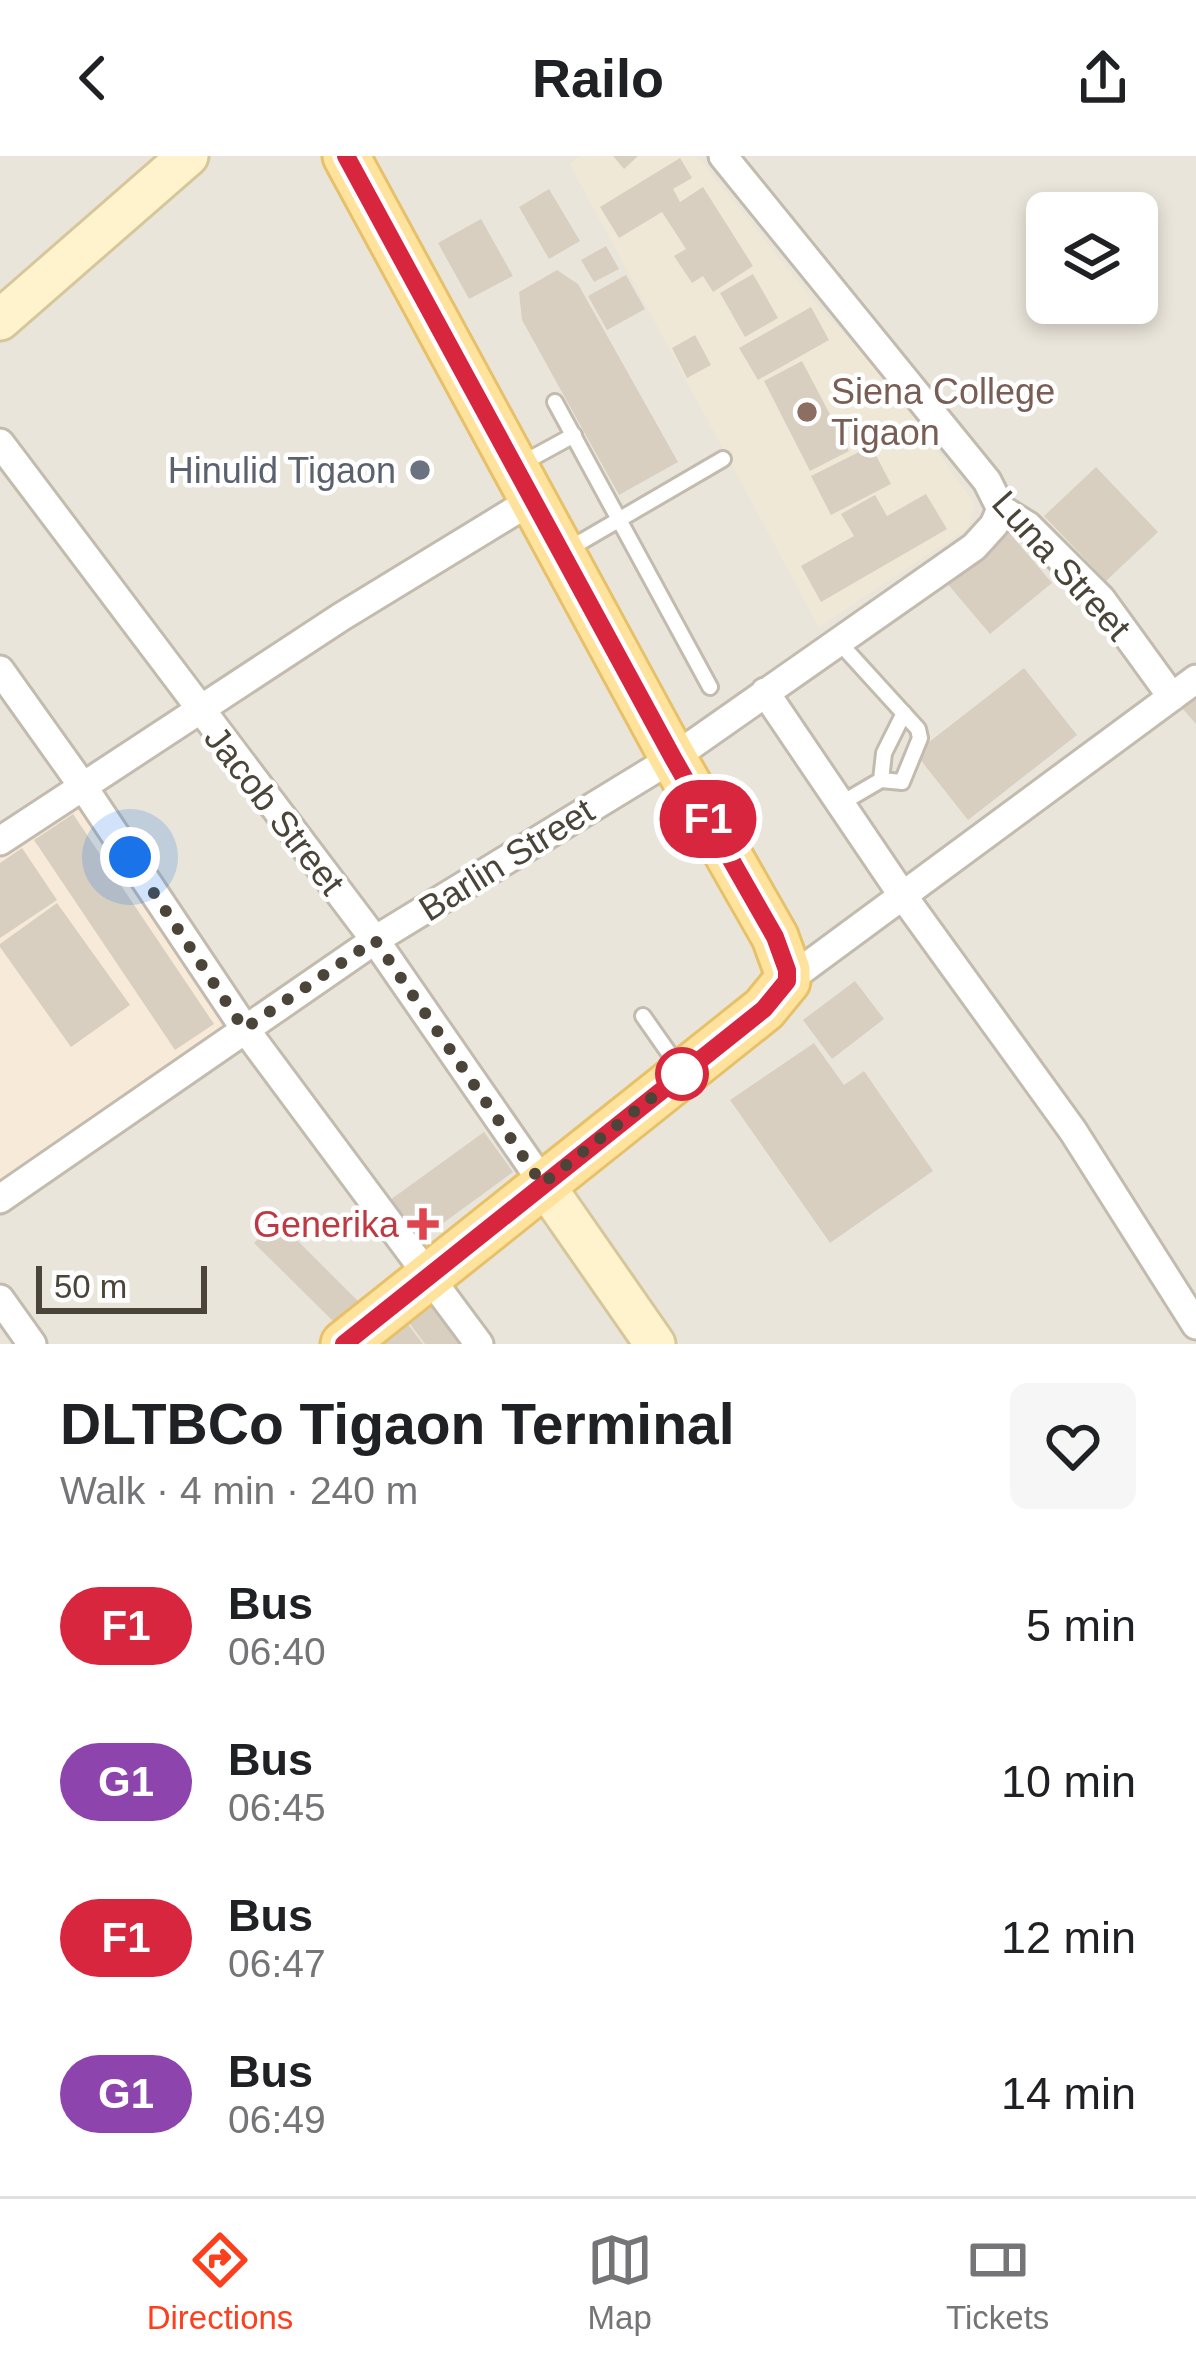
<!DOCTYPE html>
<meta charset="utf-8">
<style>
:root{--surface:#fff;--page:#f6f6f6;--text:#202124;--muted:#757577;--line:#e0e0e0;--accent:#fc3f1d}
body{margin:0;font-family:Arial,sans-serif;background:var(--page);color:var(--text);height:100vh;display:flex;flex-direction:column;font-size:45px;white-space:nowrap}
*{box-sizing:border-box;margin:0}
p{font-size:39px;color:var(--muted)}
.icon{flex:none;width:66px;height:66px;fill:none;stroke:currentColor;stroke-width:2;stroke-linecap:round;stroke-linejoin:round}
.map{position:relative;height:1188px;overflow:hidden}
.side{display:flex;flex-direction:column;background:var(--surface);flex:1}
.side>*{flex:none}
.badge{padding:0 24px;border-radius:39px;font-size:42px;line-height:78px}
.tools{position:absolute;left:1026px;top:36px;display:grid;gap:24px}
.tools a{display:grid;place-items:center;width:132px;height:132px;border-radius:18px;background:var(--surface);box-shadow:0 6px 18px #0003;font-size:60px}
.scale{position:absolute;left:36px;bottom:30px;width:171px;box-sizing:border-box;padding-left:12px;border:6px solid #4b4439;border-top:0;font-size:33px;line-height:42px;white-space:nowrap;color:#4b4439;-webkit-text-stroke:9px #fff;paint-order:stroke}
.you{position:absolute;width:60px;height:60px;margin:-30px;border:9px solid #fff;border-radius:50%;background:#1a73e8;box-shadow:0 0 0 18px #1a73e833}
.map>.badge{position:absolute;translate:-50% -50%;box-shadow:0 0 0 6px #fff}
.round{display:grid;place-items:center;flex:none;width:126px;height:126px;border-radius:18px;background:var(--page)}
.summary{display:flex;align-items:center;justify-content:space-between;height:204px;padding:0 60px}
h1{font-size:57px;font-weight:700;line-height:90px}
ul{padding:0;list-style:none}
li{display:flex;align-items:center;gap:36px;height:156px;padding:0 60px}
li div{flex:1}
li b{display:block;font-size:45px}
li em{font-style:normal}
li .badge{min-width:132px;font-weight:700;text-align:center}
header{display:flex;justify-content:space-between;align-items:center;height:156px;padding:0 60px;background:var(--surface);font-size:54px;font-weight:700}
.menu{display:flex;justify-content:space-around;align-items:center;height:168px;border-top:3px solid var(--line);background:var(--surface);font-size:33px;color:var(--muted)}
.menu a{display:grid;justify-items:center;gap:6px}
.menu .selected{color:var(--accent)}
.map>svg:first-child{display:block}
.residential{fill:#eae5da;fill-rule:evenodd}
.commercial{fill:#f7ead8}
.education{fill:#efe8d6}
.building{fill:#d8cfc1}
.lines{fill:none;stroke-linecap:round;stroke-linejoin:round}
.lane-casing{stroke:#c2bbae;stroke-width:20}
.street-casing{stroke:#c2bbae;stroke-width:33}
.secondary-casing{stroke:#d6c79b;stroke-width:45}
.primary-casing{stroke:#e6c16a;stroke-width:51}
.lane{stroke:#fff;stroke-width:14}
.street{stroke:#fff;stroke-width:27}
.secondary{stroke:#fff3cd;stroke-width:39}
.primary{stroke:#ffe39c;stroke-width:45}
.line-casing{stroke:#fff;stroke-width:27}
.line{stroke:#d7263d;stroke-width:18}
.walk{stroke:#4b4439;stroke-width:12;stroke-dasharray:0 21.6}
.education-dot{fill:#8d6e63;stroke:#fff;stroke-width:4.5}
.worship-dot{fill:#6b7280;stroke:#fff;stroke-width:4.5}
.stop-dot{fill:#fff;stroke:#d7263d;stroke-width:6}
.health-dot{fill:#e0444e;stroke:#fff;stroke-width:4.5}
.labels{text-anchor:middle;stroke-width:9;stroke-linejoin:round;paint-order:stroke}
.education-label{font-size:36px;fill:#785e54;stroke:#fff;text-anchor:start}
.worship-label{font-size:36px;fill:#5b616d;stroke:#fff;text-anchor:end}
.street-label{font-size:36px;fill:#4b4439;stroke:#fff}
.health-label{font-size:36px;fill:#be3a42;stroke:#fff;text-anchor:end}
</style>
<header><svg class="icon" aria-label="back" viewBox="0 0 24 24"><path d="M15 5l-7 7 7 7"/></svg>Railo<svg class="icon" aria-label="share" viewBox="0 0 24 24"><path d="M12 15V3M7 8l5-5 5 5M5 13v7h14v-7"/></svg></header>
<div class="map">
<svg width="1196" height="1188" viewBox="0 0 1196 1188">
<rect width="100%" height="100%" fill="#f6f3ec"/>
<path class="residential" d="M0,0H1196V1188H0ZM1047,57H1137V147H1047Z"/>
<path class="commercial" d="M79,647L228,867L0,1026V696Z"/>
<path class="education" d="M580,0H697L816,148L888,224L974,348L968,372L819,471L570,8Z"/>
<path class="building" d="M613,0H638L624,13Z
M680,2L692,22L673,33L680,46L703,31L753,110L713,136L703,120L692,127L674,100L686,93L662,56L619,82L600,51Z
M549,33L580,85L549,103L519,51Z
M481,63L513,120L469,143L438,87Z
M606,90L619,113L594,126L581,104Z
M557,114L578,128L678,306L619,339L522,164L519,136Z
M753,118L778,162L745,181L720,137Z
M626,119L645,153L607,174L588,140Z
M811,151L829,184L758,224L739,192Z
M695,179L711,209L687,222L672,192Z
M802,205L849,295L810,315L764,225Z
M871,290L891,328L831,359L811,320Z
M1096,311L1158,376L1106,425L1044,360Z
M926,338L947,373L821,446L801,410L854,380L841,358L875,339L887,360Z
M1007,374L1052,427L990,478L946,426Z
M1024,512L1077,579L968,664L915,597Z
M1196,538V568L1181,551Z
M73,658L214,868L175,894L34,684Z
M22,692L57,744L0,782V707Z
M57,747L130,849L71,891L0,791V788Z
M855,825L884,863L832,903L803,864Z
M814,887L844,929L864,915L933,1015L830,1087L730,944Z
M484,976L513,1016L420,1084L390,1044Z
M277,1064L360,1147L338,1170L254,1087Z
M430,1141L466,1188H425L404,1160Z
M404,1163L423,1188H371Z"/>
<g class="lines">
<g class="lane-casing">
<path id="lane" d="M555,246L710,531
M521,308L574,279
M567,394L723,303
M837,484L918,573L920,582L902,626L881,624L840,648
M881,624L884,597L904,557
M643,860L678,910"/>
</g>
<g class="street-casing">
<path id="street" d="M723,0L987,325L1001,353L1028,370L1101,443L1172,541
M0,287L375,784L543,1027
M0,514L84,632L245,873L479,1188
M765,536L903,740L1073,975L1196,1169
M0,685L341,461L534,343
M787,825L1196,523
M0,1043L375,784L673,602L974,391L994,369L1001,353
M0,1143L32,1188"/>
</g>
<g class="secondary-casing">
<path id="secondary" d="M0,164L188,0
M543,1027L655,1188"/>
</g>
<g class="primary-casing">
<path id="primary" d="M344,1188L764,853L787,825V814L775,781L673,602L346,0"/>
</g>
<use href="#lane" class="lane"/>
<use href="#street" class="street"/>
<use href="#secondary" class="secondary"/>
<use href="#primary" class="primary"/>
</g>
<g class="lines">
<g class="line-casing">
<path id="line" d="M344,1188L764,853L787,825V814L775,781L673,602L346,0"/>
</g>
<use href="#line" class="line"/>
<path class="walk" d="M130,701L244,873L375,784L542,1028L682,918"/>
</g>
<circle class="education-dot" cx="807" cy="256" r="12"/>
<circle class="worship-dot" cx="420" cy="314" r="12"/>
<circle class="stop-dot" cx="682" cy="918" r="24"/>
<path class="health-dot" d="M417 1050h12v12h12v12h-12v12h-12v-12h-12v-12h12z"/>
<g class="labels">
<g class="education-label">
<text x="831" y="248">Siena College<tspan x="831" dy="41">Tigaon</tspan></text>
</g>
<g class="worship-label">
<text x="396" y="327">Hinulid Tigaon</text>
</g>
<g class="street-label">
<text transform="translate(1062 409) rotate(48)" y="13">Luna Street</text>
<text transform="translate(275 654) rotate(52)" y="13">Jacob Street</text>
<text transform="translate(506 703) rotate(-32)" y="13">Barlin Street</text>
</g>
<g class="health-label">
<text x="399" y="1081">Generika</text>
</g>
</g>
</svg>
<div class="tools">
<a><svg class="icon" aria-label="layers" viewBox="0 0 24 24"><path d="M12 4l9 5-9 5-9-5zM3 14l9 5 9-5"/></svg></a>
</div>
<div class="scale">50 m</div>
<div class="you" style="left:130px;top:701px"></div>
<b class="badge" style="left:708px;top:663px;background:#d7263d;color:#fff">F1</b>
</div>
<section class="side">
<div class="summary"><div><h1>DLTBCo Tigaon Terminal</h1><p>Walk · 4 min · 240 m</p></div><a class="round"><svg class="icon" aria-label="heart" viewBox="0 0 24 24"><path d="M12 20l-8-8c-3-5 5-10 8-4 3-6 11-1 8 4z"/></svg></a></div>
<ul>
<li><span class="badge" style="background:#d7263d;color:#fff">F1</span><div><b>Bus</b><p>06:40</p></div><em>5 min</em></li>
<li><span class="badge" style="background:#8e44ad;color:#fff">G1</span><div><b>Bus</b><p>06:45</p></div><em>10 min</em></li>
<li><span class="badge" style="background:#d7263d;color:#fff">F1</span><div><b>Bus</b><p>06:47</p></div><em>12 min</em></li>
<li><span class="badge" style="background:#8e44ad;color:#fff">G1</span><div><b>Bus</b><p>06:49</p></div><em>14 min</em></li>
</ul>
</section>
<nav class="menu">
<a class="selected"><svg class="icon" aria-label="directions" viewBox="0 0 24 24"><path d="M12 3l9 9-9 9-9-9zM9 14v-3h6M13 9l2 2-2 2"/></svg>Directions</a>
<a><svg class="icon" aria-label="map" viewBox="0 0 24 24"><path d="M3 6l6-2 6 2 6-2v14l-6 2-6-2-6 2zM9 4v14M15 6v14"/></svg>Map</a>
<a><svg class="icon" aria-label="tickets" viewBox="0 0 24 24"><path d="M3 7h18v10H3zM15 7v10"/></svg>Tickets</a>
</nav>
